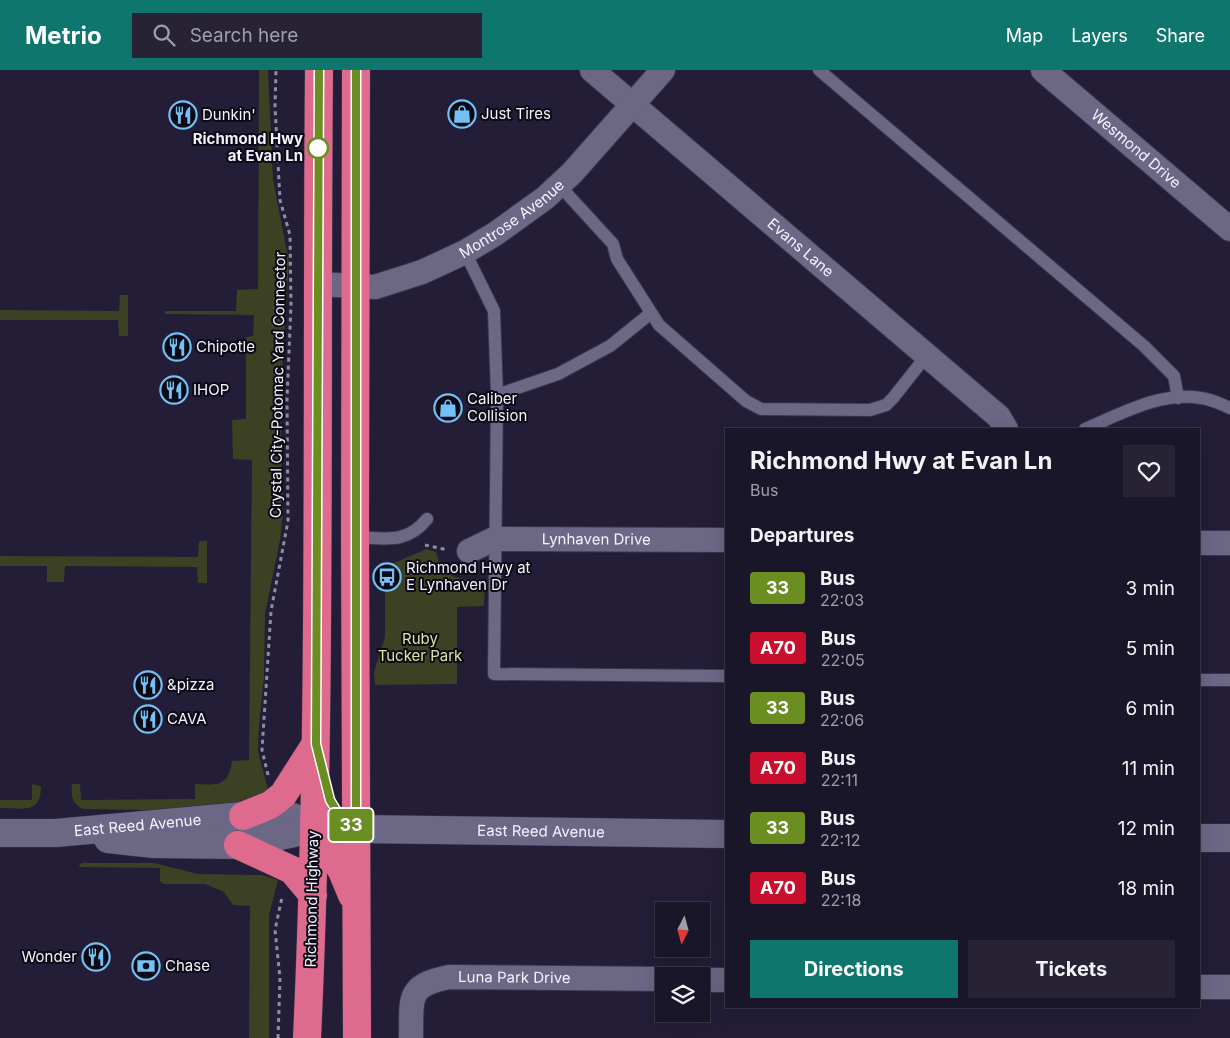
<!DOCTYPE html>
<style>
:root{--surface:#1a1629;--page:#272335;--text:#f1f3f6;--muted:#9f9fa8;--line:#383546;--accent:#0f766e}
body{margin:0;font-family:Inter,sans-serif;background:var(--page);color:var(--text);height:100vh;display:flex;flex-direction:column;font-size:19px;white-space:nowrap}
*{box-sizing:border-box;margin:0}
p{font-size:16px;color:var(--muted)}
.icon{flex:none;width:28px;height:28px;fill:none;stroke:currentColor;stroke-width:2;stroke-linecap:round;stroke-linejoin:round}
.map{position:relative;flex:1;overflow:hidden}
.panel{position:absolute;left:725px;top:358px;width:475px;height:580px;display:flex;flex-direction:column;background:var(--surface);border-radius:0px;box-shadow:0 5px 20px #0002,0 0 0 1px var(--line)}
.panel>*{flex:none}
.badge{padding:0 10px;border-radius:4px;font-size:18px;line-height:32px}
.needle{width:32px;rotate:186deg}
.tools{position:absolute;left:655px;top:832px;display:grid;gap:10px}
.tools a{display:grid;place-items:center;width:55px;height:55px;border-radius:0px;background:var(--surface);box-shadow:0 5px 20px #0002,0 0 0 1px var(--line);font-size:25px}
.map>.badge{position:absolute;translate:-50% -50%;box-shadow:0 0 0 2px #fff}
h2{padding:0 25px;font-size:19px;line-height:45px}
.round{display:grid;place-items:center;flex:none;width:52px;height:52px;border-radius:0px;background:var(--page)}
.overview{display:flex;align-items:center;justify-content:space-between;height:85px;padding:0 25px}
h1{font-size:24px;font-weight:700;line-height:38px}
.primary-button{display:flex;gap:10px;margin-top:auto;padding:10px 25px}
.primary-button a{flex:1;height:58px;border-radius:0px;background:var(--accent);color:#fff;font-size:20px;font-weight:700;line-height:58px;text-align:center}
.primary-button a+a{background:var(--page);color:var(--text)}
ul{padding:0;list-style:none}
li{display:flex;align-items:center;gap:15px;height:60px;padding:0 25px}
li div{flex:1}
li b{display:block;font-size:19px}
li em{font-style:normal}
li .badge{min-width:55px;font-weight:700;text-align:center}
header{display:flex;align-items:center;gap:30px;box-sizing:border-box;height:70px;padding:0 25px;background:var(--accent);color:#fff}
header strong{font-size:24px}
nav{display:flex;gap:28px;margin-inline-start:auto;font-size:18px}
.search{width:350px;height:45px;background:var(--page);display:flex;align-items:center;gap:12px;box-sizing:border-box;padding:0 18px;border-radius:0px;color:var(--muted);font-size:19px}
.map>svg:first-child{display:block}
.green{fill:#3b4122}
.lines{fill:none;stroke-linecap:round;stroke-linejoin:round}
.service-casing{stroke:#3a364b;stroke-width:14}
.minor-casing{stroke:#3a364b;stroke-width:26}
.tertiary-casing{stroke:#3a364b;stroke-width:29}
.trunk-casing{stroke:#3a364b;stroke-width:29}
.path{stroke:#908d9f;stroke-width:3;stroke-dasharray:4 4;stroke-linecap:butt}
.service{stroke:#6b6785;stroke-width:12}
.minor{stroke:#6b6785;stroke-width:24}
.tertiary{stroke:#6b6785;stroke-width:28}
.trunk{stroke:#de6a8e;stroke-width:28}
.line-casing{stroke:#fff;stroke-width:11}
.line{stroke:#6b8e23;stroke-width:8}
.stop-dot{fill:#fff;stroke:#6b8e23;stroke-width:2.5}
.labels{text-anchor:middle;stroke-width:4;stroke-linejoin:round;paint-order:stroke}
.poi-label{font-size:15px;fill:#f3f2fd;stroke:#0c0a15;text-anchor:start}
.stop-label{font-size:15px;font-weight:bold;fill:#f3f2fd;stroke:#0c0a15;text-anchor:end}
.street-label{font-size:15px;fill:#f3f2fd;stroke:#0c0a15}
.park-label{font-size:15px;fill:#d8e69f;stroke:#0c0a15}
</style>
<header>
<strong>Metrio</strong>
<div class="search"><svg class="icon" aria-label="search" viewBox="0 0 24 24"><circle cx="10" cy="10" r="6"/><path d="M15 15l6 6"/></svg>Search here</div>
<nav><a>Map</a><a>Layers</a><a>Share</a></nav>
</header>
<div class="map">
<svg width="1230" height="968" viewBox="0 0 1230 968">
<rect width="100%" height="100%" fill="#231d37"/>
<path class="green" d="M259,0H268L273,110L289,192L280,331L283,443L280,470L265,544L264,607L259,655L258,682L269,723L250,731L148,740L83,739C72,733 71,727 72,714H80L81,730L195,729V714C218,715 228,717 232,691L249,690L252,390L233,389L232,350L246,349V267L253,266L254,245L165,244V241H236L237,220L258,219Z
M120,225H128V266H119L118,250H0V240L119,241Z
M199,471H207V513H198L197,497L65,496L64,512H47V496H0V486L198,487Z
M426,479L436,482C444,510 459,510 485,509L484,536L457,537V614L375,615L374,602L385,567V498C393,492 415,485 426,479Z
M32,714L41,716C41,745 22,738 0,738V730H32Z
M82,793H154L198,804L262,805L278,810L269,845V968H249L250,836L233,835L224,822L205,814H164L160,811V798L80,797L79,795Z"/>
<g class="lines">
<g class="service-casing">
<path id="service" d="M819,0L1144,276L1174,306L1178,328
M559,115L613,174L617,189L659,255L746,331L761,339L870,340L886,335L893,328L927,285
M465,182L494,241L497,325L494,604L726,606
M497,325L558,304L610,276L651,243
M1085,359C1121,344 1161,321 1201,328C1211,329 1221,334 1230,338
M355,467C384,468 406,475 427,449
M1199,610H1230"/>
</g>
<g class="minor-casing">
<g id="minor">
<path id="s1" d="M592,0L999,347L1006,359"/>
<path id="s2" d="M1043,0L1230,159"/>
<path id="s3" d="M317,214L375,217L422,202L465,182L495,164L545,128L572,103L663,0"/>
<path d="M1199,473H1230"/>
<path id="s4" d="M469,481L494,469L726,470"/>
<path d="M701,910H726"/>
<path d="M1199,917H1230"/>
<path id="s5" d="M411,968C412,929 405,916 449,907L664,909"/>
</g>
</g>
<g class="tertiary-casing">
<g id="tertiary">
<path id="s6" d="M356,759L726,764"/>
<path id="s7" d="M0,763H56L243,746L293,747L305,755"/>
<path d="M1199,768H1230"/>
<path d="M108,769L154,774L238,775L294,763L305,755L314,754"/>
</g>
</g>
<g class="trunk-casing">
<path id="trunk" d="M356,0L355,467L357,968
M243,746L270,735L283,725L315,675
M314,754L342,801L352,825
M238,775L292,800L313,825
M307,968C322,646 316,323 319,0"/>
</g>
<path class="path" d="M425,475L448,480
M268,705L262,680L271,541L288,451L287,329L291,235L290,165L280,130L275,36L276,0
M278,968L280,908L275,860L282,827"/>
<use href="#service" class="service"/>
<use href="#minor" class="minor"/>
<use href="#tertiary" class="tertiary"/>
<use href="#trunk" class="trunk"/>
</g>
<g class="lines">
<g class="line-casing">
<path id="line" d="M319,0L316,674L330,730L339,745L356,759V0"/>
</g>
<use href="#line" class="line"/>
</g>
<defs>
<g id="shop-ring" transform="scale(1.4375)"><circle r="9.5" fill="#0c0a15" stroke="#73c1f6" stroke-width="1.5"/><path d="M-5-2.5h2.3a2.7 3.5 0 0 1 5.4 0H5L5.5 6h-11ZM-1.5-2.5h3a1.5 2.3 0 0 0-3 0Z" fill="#73c1f6"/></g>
<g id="restaurant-ring" transform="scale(1.4375)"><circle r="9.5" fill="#0c0a15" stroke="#73c1f6" stroke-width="1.5"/><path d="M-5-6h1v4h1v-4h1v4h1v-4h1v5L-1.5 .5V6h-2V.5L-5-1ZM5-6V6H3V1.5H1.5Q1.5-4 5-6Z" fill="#73c1f6"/></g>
<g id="bus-ring" transform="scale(1.4375)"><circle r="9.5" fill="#0c0a15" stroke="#73c1f6" stroke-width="1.5"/><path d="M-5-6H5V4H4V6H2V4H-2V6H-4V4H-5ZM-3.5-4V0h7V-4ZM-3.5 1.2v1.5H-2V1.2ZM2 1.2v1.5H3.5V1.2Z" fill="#73c1f6"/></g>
<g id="bank-ring" transform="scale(1.4375)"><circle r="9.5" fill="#0c0a15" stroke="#73c1f6" stroke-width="1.5"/><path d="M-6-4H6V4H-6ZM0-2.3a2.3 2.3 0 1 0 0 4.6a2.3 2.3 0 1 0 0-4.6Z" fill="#73c1f6"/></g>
</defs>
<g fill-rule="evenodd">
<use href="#shop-ring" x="462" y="44"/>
<use href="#restaurant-ring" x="183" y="45"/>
<use href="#restaurant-ring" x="177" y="277"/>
<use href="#restaurant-ring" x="174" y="320"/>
<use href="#shop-ring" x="448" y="338"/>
<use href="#bus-ring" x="387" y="507"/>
<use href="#restaurant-ring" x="148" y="615"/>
<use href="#restaurant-ring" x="148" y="649"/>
<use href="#restaurant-ring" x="96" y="887"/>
<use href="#bank-ring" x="146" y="896"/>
</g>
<circle class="stop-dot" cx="318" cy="78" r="10"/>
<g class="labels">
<g class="poi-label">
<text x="481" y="49">Just Tires</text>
<text x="202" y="50">Dunkin'</text>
<text x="196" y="282">Chipotle</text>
<text x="193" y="325">IHOP</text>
<text x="467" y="334">Caliber<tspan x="467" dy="17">Collision</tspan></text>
<text x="406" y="503">Richmond Hwy at<tspan x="406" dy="17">E Lynhaven Dr</tspan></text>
<text x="167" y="620">&amp;pizza</text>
<text x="167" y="654">CAVA</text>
<text x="77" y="892" text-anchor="end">Wonder</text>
<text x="165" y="901">Chase</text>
</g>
<g class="stop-label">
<text x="303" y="74">Richmond Hwy<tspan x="303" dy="17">at Evan Ln</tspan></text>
</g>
<g class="street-label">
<text dy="5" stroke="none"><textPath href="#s2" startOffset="122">Wesmond Drive</textPath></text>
<text dy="5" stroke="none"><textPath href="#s3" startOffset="212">Montrose Avenue</textPath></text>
<text dy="5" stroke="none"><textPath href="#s1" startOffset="274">Evans Lane</textPath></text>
<text transform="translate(278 315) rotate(-89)" y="5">Crystal City-Potomac Yard Connector</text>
<text dy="5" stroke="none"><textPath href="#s4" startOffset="130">Lynhaven Drive</textPath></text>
<text dy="5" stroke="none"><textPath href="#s7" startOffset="138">East Reed Avenue</textPath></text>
<text dy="5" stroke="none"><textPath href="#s6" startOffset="185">East Reed Avenue</textPath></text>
<text transform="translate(312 829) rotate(-89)" y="5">Richmond Highway</text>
<text dy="5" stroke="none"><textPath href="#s5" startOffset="149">Luna Park Drive</textPath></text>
</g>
<g class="park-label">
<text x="420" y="574">Ruby<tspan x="420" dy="17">Tucker Park</tspan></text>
</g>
</g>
</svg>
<div class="tools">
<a><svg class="needle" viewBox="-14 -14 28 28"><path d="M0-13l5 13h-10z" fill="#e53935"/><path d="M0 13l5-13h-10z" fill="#9f9fa8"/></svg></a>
<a><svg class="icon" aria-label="layers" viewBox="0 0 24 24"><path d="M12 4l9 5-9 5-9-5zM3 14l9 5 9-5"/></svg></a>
</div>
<b class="badge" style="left:351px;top:755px;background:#6b8e23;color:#fff">33</b>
<section class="panel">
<div class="overview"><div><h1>Richmond Hwy at Evan Ln</h1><p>Bus</p></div><a class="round"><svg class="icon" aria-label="heart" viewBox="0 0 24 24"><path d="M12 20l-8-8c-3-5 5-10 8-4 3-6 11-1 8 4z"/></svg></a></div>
<h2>Departures</h2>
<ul>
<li><span class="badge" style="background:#6b8e23;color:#fff">33</span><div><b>Bus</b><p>22:03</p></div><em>3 min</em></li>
<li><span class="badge" style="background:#c8102e;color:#fff">A70</span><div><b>Bus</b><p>22:05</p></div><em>5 min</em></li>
<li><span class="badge" style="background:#6b8e23;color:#fff">33</span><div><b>Bus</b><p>22:06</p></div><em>6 min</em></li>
<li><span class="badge" style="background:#c8102e;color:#fff">A70</span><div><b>Bus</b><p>22:11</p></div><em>11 min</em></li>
<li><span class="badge" style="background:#6b8e23;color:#fff">33</span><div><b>Bus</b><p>22:12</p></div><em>12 min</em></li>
<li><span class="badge" style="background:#c8102e;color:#fff">A70</span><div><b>Bus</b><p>22:18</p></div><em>18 min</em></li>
</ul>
<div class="primary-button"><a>Directions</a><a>Tickets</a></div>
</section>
</div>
